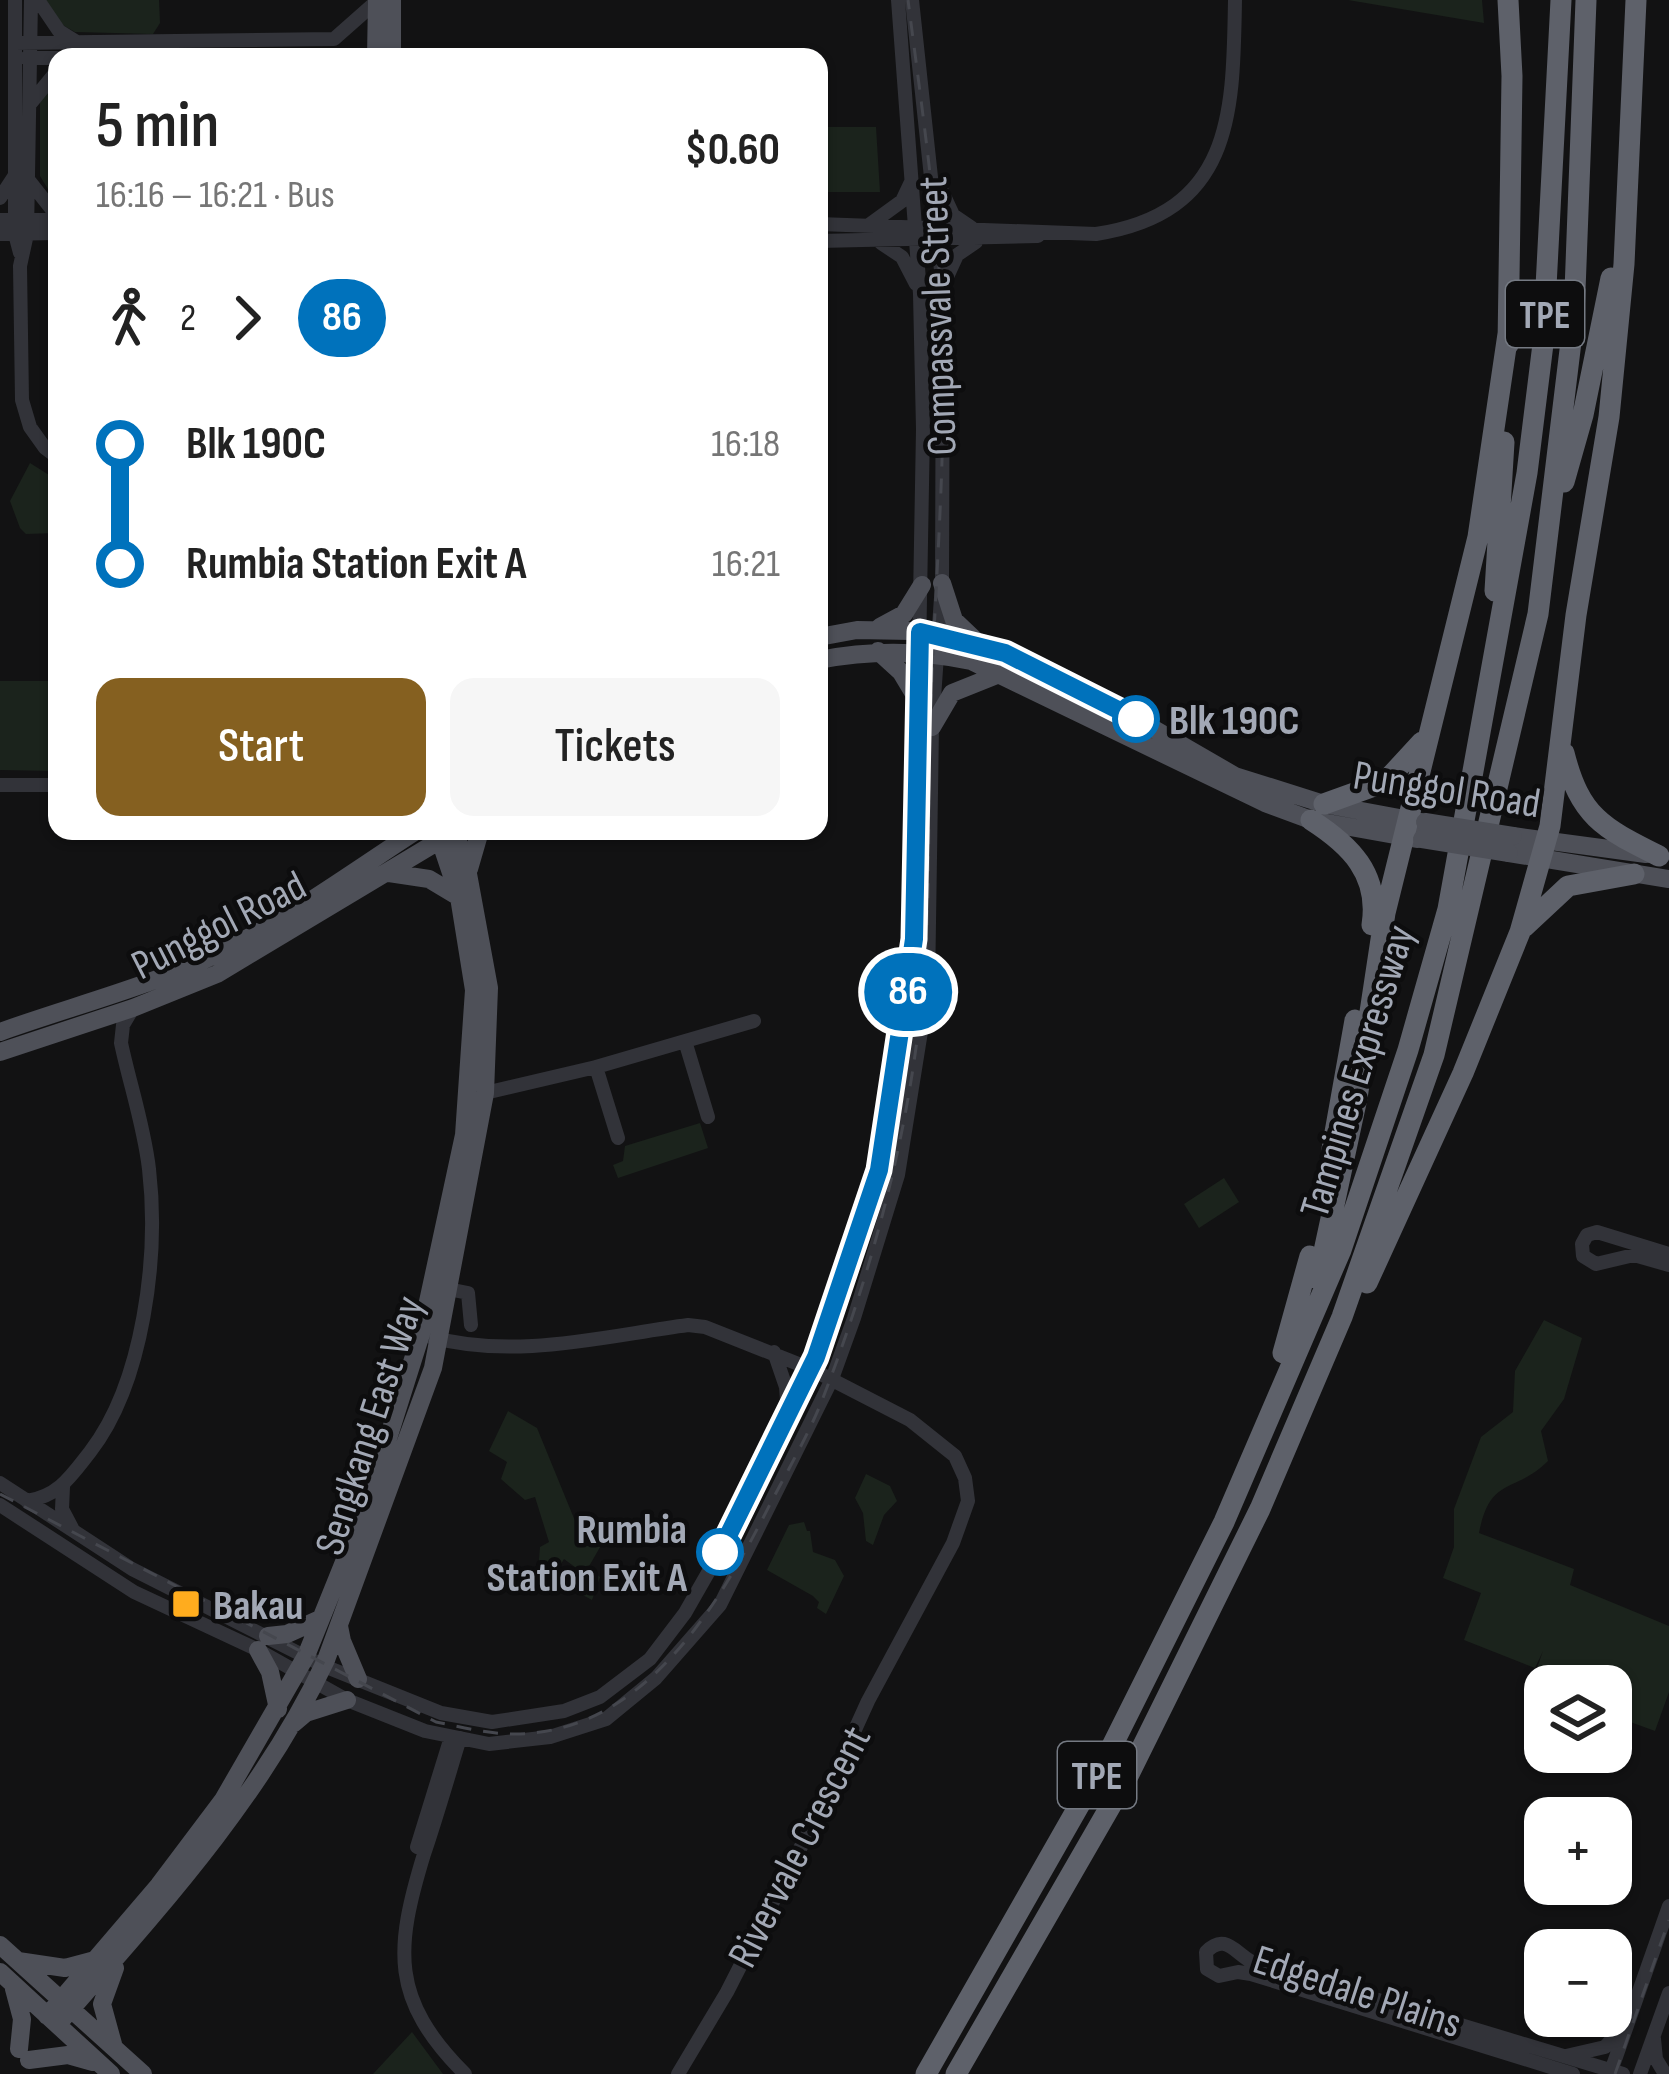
<!DOCTYPE html>
<meta charset="utf-8">
<style>
:root{--surface:#fff;--page:#f6f6f6;--text:#222;--muted:#767676;--accent:#856020}
body{margin:0;font-family:"Sofia Sans Condensed",sans-serif;background:var(--page);color:var(--text);height:100vh;display:flex;flex-direction:column;font-size:45px;white-space:nowrap}
*{box-sizing:border-box;margin:0}
p{font-size:39px;color:var(--muted)}
.icon{flex:none;width:66px;height:66px;fill:none;stroke:currentColor;stroke-width:2;stroke-linecap:round;stroke-linejoin:round}
.map{position:relative;flex:1;overflow:hidden}
.panel{position:absolute;left:48px;top:48px;width:780px;height:792px;display:flex;flex-direction:column;background:var(--surface);border-radius:24px;box-shadow:0 3px 9px #0004}
.panel>*{flex:none}
.badge{padding:0 24px;border-radius:39px;font-size:42px;line-height:78px}
.fabs{position:absolute;left:1524px;top:1665px;display:grid;gap:24px}
.fabs a{display:grid;place-items:center;width:108px;height:108px;border-radius:24px;background:var(--surface);box-shadow:0 3px 9px #0004;font-size:60px}
.map>.badge{position:absolute;translate:-50% -50%;box-shadow:0 0 0 6px #fff}
.legs{display:flex;align-items:center;gap:18px;height:132px;padding:0 48px;font-size:39px}
.legs p{margin-inline-start:auto}
.headline{display:flex;align-items:center;justify-content:space-between;height:204px;padding:0 48px}
h1{font-size:66px;font-weight:600;line-height:90px}
.cta{display:flex;gap:24px;margin-top:auto;padding:24px 48px}
.cta a{flex:1;height:138px;border-radius:24px;background:var(--accent);color:#fff;font-size:48px;font-weight:600;line-height:138px;text-align:center}
.cta a+a{background:var(--page);color:var(--text)}
ul{padding:0 48px;list-style:none}
li{display:flex;align-items:center;gap:42px;height:120px;font-size:45px}
li i{display:grid;place-items:center;width:18px;height:100%;margin:0 15px;background:currentColor}
li i::after{content:'';width:30px;height:30px;margin:-15px;border:9px solid;border-radius:50%;background:var(--surface)}
li p{margin-inline-start:auto}
li:first-child i{background:linear-gradient(#0000 50%,currentColor 0)}
li:last-child i{background:linear-gradient(currentColor 50%,#0000 0)}
.map>svg:first-child{display:block}
.green{fill:#1b231c}
.lines{fill:none;stroke-linecap:round;stroke-linejoin:round}
.minor{stroke:#323339;stroke-width:14}
.major{stroke:#4e5058;stroke-width:18}
.highway{stroke:#5e616a;stroke-width:21}
.rail{stroke:#45474e;stroke-width:3;stroke-dasharray:15 12;stroke-linecap:butt}
.major-bridge{stroke:#4e5058;stroke-width:18}
.line-1-casing{stroke:#fff;stroke-width:27}
.line-1{stroke:#0072bc;stroke-width:18}
.stop-1-dot{fill:#fff;stroke:#0072bc;stroke-width:6}
.poi-dot{fill:#ffac1e;stroke:#0d0d0e;stroke-width:4.5}
.labels{text-anchor:middle;stroke-width:9;stroke-linejoin:round;paint-order:stroke}
.shield{fill:#0d0d0e;stroke:#757a83;stroke-width:3}
.shield-label{font-size:39px;font-weight:bold;fill:#a2a8b5}
.street-label{font-size:42px;fill:#a2a8b5;stroke:#0d0d0e}
.stop-label{font-size:42px;font-weight:bold;fill:#a2a8b5;stroke:#0d0d0e;text-anchor:start}
.poi-label{font-size:42px;font-weight:bold;fill:#a2a8b5;stroke:#0d0d0e;text-anchor:start}
</style>
<div class="map">
<svg width="1669" height="2074" viewBox="0 0 1669 2074">
<rect width="100%" height="100%" fill="#121213"/>
<path class="green" d="M44,0H159L160,23L153,34L75,32L61,24Z
M1348,0H1482L1484,23Z
M57,82V204L40,176V100Z
M819,127H876L880,192H819Z
M30,463L57,480V533L26,534L20,528L10,501Z
M0,681H57V771L0,770Z
M700,1123L708,1148L618,1178L613,1165L623,1161L625,1146Z
M1224,1178L1239,1202L1199,1228L1184,1204Z
M1544,1320L1582,1338L1564,1399L1541,1431L1548,1461C1515,1494 1490,1475 1479,1533L1574,1569L1570,1585L1669,1626V1692L1655,1731L1611,1715V1686H1545V1691L1531,1685L1543,1651L1535,1668L1464,1640L1481,1593L1443,1578L1454,1547V1509L1481,1437L1513,1412L1515,1371Z
M508,1411L537,1428L580,1533L599,1530L603,1542L588,1568L600,1577L592,1600L579,1593L583,1573L564,1559L547,1587L538,1573L540,1547L549,1542L535,1497L525,1500L501,1479L507,1462L489,1451Z
M866,1474L890,1486L897,1501L884,1515L873,1545L866,1541L863,1513L855,1498Z
M804,1522L807,1531H810L813,1552L835,1560L844,1576L826,1614L817,1608L819,1602L813,1596L767,1570L789,1525Z
M412,2032L443,2074H373Z"/>
<g class="lines">
<path class="minor" d="M15,0V234L20,253
M31,0L27,234L20,266L22,400L30,427L45,448L57,457
M38,0L59,31L75,41
M15,43L334,39L377,1
M244,57H326
M26,58H57
M30,104L57,71
M27,178L57,216
M940,187L953,215L972,228
M0,198L15,175
M0,220H57
M819,224L1096,234C1234,213 1233,112 1235,0
M869,225L902,201L911,182
M0,234L57,233
M819,241L1038,236
M881,243L902,257L916,284
M946,279L957,255L976,242
M0,785H57
M685,1041L708,1117
M596,1067L618,1138
M485,1093L596,1067L754,1021
M1669,1254L1597,1232L1587,1235L1582,1244L1583,1256L1596,1264L1634,1255L1669,1265
M448,1289L468,1293L471,1325
M431,1337C515,1360 604,1336 688,1325L705,1327L811,1369L910,1420L955,1456L965,1478L968,1501L953,1543L868,1701L809,1831L727,1992L678,2074
M774,1352L786,1387L788,1413
M0,1483L132,1569L324,1666L441,1713L492,1722L564,1711L600,1697L650,1659L685,1613L737,1522L816,1357L879,1170L905,1016L914,939L923,429L920,294L898,0
M63,1487L62,1509L72,1528
M27,1501C59,1496 71,1476 90,1452C144,1382 159,1255 149,1169C144,1126 130,1085 121,1043L123,1025L133,1008
M0,1505L134,1592L258,1650L347,1700L425,1731L489,1744L550,1737L606,1719L656,1678L720,1605L832,1379L854,1318L898,1175L928,988L932,727L942,583L943,289L912,0
M460,1738C448,1777 437,1816 424,1854C395,1949 390,1999 465,2074
M417,1847L451,1737
M1654,2039L1656,2059L1665,2074
M1566,2056L1605,2047L1624,2026
M1573,2074L1251,1974L1238,1972L1219,1976L1207,1969L1206,1952C1225,1932 1235,1953 1252,1962L1623,2074
M1610,2074L1669,1906
M1640,2074L1669,1993"/>
<path class="major" d="M376,57L377,0
M392,57V0
M942,583L954,620L974,639
M880,627L904,614L922,585
M819,637L857,630L911,631L980,644L1140,721L1235,776L1324,804L1421,822
M878,651L901,672L919,702
M819,660C871,650 919,650 971,661L1265,803L1311,820L1417,839
M932,727L952,693L1002,673
M1513,836L1646,854
M1509,853L1669,879
M469,869L480,831
M389,873L429,879L459,897
M0,1032C72,1006 149,987 219,953C289,919 351,873 416,831
M0,1052L133,1008L217,974L447,836
M339,1626L342,1641L358,1679
M268,1636L287,1634L320,1619
M258,1650L270,1672L278,1709
M293,1724L306,1713L347,1700
M0,1945L143,2074
M18,1961L65,1968L95,1960
M0,1972L111,2074
M14,1989L22,2019L19,2049
M47,2016L159,1885L223,1800L306,1656L367,1505L421,1334L464,1135L474,990L459,897L437,831
M58,2024C157,1911 261,1798 326,1660L433,1368L485,1093L489,988L468,874L455,831
M113,2044L102,2004L115,1968
M29,2060L68,2055L93,2062"/>
<path class="highway" d="M1508,345L1512,76L1508,0
M1564,482L1583,415L1611,278
M1495,591L1504,442
M1564,753C1580,817 1603,828 1659,856
M1324,804L1385,782L1422,742
M1311,820C1350,845 1380,874 1372,925
M1524,927L1568,886L1634,874
M1332,1149L1355,1020
M1318,1279L1357,1098L1385,913L1478,537L1508,334
M1367,1283L1463,1073L1520,932L1550,826L1576,615L1609,417L1624,264L1636,0
M1283,1353L1310,1256
M926,2074L1105,1760L1224,1522L1341,1250L1408,1050L1448,909L1527,473L1543,344L1561,0
M956,2074L1129,1774L1260,1509L1342,1317L1434,1055L1538,614L1574,317L1586,0"/>
<path class="rail" d="M0,1494L436,1722C462,1727 488,1734 515,1734C639,1733 712,1616 763,1518C782,1480 805,1442 821,1403C876,1262 915,1111 925,960C931,875 927,788 931,702C935,587 945,471 943,355C941,237 923,117 908,0
M1615,2074L1669,1920"/>
<path class="major-bridge" d="M1425,822L1513,836
M1422,839L1509,853"/>
</g>
<g class="lines">
<g class="line-1-casing">
<path id="line-1" d="M720,1552L816,1357L879,1170L914,939L920,632L1005,653L1136,719"/>
</g>
<use href="#line-1" class="line-1"/>
</g>
<g class="stop-1-dot">
<circle cx="1136" cy="719" r="21"/>
<circle cx="720" cy="1552" r="21"/>
</g>
<rect class="poi-dot" x="171" y="1589" width="30" height="30" rx="6"/>
<g class="labels">
<g class="shield">
<rect x="1506" y="281" width="78" height="66" rx="9"/>
<rect x="1058" y="1742" width="78" height="66" rx="9"/>
</g>
<g class="shield-label">
<text x="1545" y="328">TPE</text>
<text x="1097" y="1789">TPE</text>
</g>
<g class="street-label">
<text transform="translate(936 316) rotate(-92)" y="15">Compassvale Street</text>
<text transform="translate(1447 788) rotate(9)" y="15">Punggol Road</text>
<text transform="translate(218 924) rotate(-27)" y="15">Punggol Road</text>
<text transform="translate(1356 1071) rotate(-73)" y="15">Tampines Expressway</text>
<text transform="translate(368 1425) rotate(-72)" y="15">Sengkang East Way</text>
<text transform="translate(798 1846) rotate(-63)" y="15">Rivervale Crescent</text>
<text transform="translate(1358 1990) rotate(18)" y="15">Edgedale Plains</text>
</g>
<g class="stop-label">
<text x="1169" y="734">Blk 190C</text>
<text x="687" y="1543" text-anchor="end">Rumbia<tspan x="687" dy="48">Station Exit A</tspan></text>
</g>
<g class="poi-label">
<text x="213" y="1619">Bakau</text>
</g>
</g>
</svg>
<div class="fabs">
<a><svg class="icon" aria-label="layers" viewBox="0 0 24 24"><path d="M12 4l9 5-9 5-9-5zM3 14l9 5 9-5"/></svg></a>
<a>+</a>
<a>−</a>
</div>
<b class="badge" style="left:908px;top:992px;background:#0072bc;color:#fff">86</b>
<section class="panel">
<div class="headline"><div><h1>5 min</h1><p>16:16 – 16:21 · Bus</p></div><b>$0.60</b></div>
<div class="legs"><svg class="icon" aria-label="walk" viewBox="0 0 24 24"><circle cx="13" cy="4" r="2"/><path d="M13 8l-2 6 4 7M11 14l-3 7M7 12l3-4h3l4 4"/></svg>2<svg class="icon" aria-label="forward" viewBox="0 0 24 24"><path d="M9 5l7 7-7 7"/></svg><b class="badge" style="background:#0072bc;color:#fff">86</b></div>
<ul>
<li><i style="color:#0072bc"></i><b>Blk 190C</b><p>16:18</p></li>
<li><i style="color:#0072bc"></i><b>Rumbia Station Exit A</b><p>16:21</p></li>
</ul>
<div class="cta"><a>Start</a><a>Tickets</a></div>
</section>
</div>
